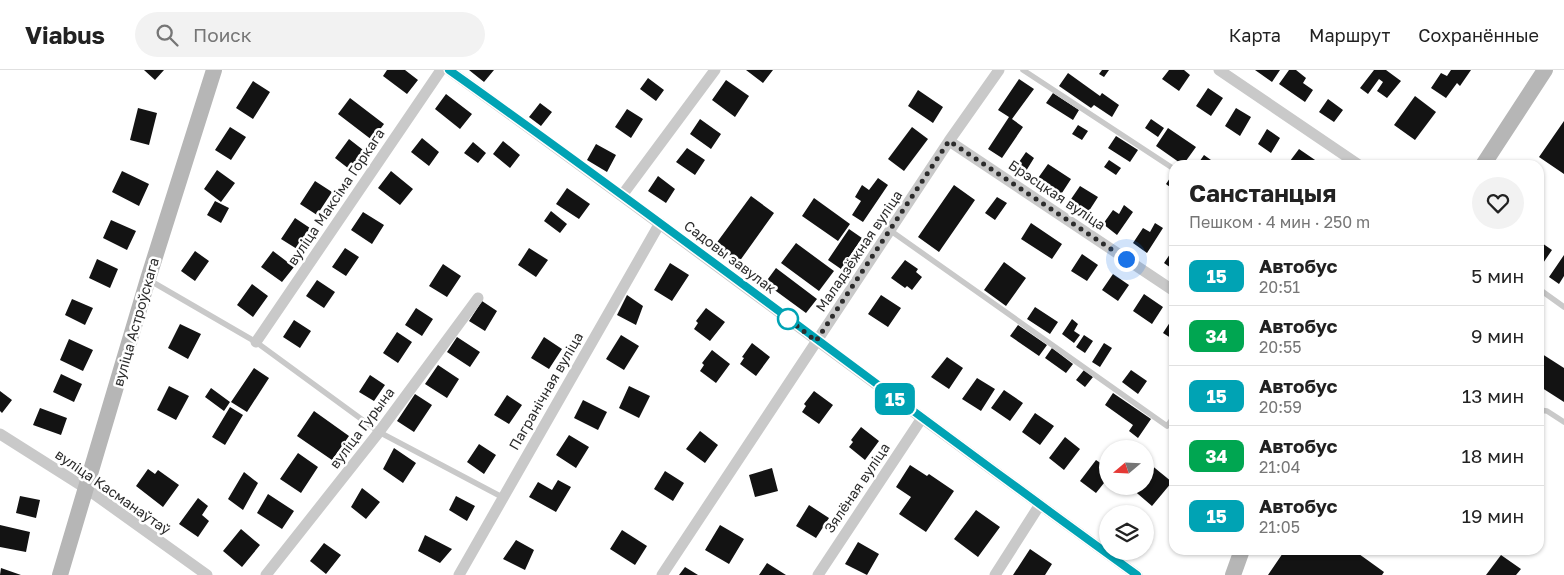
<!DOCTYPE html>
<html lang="ru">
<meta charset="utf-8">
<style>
:root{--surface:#fff;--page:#f2f2f2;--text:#222;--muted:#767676;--line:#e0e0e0}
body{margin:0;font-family:"Golos Text",sans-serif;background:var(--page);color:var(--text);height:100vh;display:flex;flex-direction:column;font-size:19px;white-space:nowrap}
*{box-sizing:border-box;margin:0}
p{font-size:16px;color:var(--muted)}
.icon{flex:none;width:28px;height:28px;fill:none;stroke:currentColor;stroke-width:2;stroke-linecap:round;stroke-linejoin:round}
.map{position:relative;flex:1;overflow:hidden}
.side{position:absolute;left:1169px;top:90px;width:375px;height:395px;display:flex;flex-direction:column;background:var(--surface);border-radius:15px;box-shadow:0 1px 4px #0004}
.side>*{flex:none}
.badge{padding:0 10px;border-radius:8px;font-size:18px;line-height:32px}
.needle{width:32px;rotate:251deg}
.buttons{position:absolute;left:1099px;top:370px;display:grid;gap:10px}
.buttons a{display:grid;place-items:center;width:55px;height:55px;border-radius:50%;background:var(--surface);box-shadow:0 1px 4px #0004;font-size:25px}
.you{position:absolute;width:25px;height:25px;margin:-12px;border:4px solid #fff;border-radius:50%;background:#1a73e8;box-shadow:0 0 0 8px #1a73e833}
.map>.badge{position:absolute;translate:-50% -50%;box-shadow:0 0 0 2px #fff}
.round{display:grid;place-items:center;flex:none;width:52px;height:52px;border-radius:26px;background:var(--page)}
.head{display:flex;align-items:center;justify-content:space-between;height:85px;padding:0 20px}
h1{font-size:24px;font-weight:700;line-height:38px}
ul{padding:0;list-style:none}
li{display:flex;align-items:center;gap:15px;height:60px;padding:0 20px;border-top:1px solid var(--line)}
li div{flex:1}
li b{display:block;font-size:19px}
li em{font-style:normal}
li .badge{min-width:55px;font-weight:700;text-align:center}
header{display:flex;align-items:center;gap:30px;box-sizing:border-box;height:70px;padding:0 25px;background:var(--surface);border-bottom:1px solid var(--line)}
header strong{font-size:24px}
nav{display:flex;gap:28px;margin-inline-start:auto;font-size:18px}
.search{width:350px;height:45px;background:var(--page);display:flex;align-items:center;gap:12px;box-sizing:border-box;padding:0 18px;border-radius:28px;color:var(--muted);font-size:19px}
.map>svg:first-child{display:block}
.building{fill:#131313}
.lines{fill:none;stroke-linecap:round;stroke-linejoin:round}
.lane{stroke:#c9c9c9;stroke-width:5.5}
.street{stroke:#c9c9c9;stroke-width:11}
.secondary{stroke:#b6b6b6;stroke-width:16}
.line-casing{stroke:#fff;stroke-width:11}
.line{stroke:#00a3b4;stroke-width:8}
.walk{stroke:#2c2c2c;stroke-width:5;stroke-dasharray:0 9}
.stop-dot{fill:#fff;stroke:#00a3b4;stroke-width:2.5}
.labels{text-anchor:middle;stroke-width:5;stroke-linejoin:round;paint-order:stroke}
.street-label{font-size:14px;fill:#2c2c2c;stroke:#fff}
</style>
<header>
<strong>Viabus</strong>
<div class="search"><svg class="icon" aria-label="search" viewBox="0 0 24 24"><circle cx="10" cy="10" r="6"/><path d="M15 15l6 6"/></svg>Поиск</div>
<nav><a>Карта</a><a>Маршрут</a><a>Сохранённые</a></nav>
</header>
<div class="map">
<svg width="1564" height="505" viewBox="0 0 1564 505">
<rect width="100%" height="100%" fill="#fff"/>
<path class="building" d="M144,0H164L155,10Z
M387,0H405L418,10L407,24L383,6Z
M469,0H494L484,12Z
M746,0H773L763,13Z
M1102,0H1109L1104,7L1099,4Z
M1169,0H1184L1190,5L1179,21L1162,9Z
M1255,0H1280L1272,12Z
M1289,0H1296L1306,8L1303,13L1313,20L1305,32L1279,14Z
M1374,0H1386L1401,11L1387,28L1377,21L1383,12L1379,9L1368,24L1360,18Z
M1451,0H1471L1460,16L1457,13L1446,28L1431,18L1441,3L1447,6Z
M1068,3L1100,26L1102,23L1119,35L1112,47L1094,35L1091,38L1059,16Z
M648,8L664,20L656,31L640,19Z
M1019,9L1034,19L1012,49L1023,57L1002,88L988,79L1009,47L998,40Z
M726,10L749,26L735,47L712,30Z
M253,11L270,22L253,49L236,38Z
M1208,18L1223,28L1211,46L1196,36Z
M918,20L943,37L933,53L908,36Z
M1053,23L1079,40L1073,50L1046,33Z
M446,24L472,44L460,59L435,39Z
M1415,26L1436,42L1415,70L1394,55Z
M350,28L384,54L372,70L338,44Z
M1328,29L1343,40L1334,52L1319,42Z
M540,33L552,42L541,56L529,47Z
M138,38L157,43L149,75L130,70Z
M1236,38L1251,47L1240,66L1225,56Z
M627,39L643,49L631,68L615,57Z
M700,49L721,64L711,79L690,64Z
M1151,49L1164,58L1158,67L1145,58Z
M1564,51V104L1539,87Z
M1078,55L1088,61L1082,70L1072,64Z
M230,57L246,67L231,90L215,80Z
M912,57L928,69L904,101L888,89Z
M1168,58L1196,77L1183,95L1156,76Z
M1267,59L1280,68L1271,83L1258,74Z
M1116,66L1138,80L1130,92L1108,78Z
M422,68L439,82L429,96L411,82Z
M349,69L367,83L353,102L335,88Z
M503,71L520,85L510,98L493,84Z
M473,72L486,83L478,93L464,83Z
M596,74L616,85L607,102L587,90Z
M687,78L705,90L695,105L676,92Z
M1299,79L1318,92L1316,95H1287Z
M1026,82L1034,88L1026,101L1017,95Z
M1204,85L1218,95H1197Z
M1109,90L1121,98L1116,105L1104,97Z
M1048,94L1071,109L1060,126L1036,111Z
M217,100L235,113L221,132L204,119Z
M122,101L149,114L139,136L112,122Z
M391,101L413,119L400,135L378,118Z
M1174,102V120L1166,114Z
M658,106L675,119L666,133L648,121Z
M878,108L888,115L863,152L852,145L861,131L855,127L862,115L869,120Z
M315,111L332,122L317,145L300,134Z
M954,115L975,130L939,182L918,167Z
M1080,116L1098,127L1087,144L1069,132Z
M567,118L590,134L579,149L556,134Z
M751,126L774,143L739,192L715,175Z
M997,127L1007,133L995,150L985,143Z
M814,128L850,154L838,171L802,146Z
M215,131L229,138L221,153L207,145Z
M1124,135L1133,142L1117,165L1103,154L1113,140L1119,144Z
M551,141L567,154L560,163L544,151Z
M363,142L384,155L372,174L351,160Z
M295,148L310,158L297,179L281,169Z
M111,150L136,161L127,180L103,168Z
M1031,153L1062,174L1052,189L1021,169Z
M1155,153L1163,158L1147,183L1133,173L1143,158L1150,162Z
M849,159L862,168L841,199L828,190Z
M1539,171L1552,180L1539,199Z
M796,173L834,201L819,221L781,193Z
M345,178L359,187L346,206L332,197Z
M529,178L548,190L536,207L518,195Z
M1174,178V200L1164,193Z
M195,181L209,191L195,211L181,201Z
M273,181L294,197L282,212L261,197Z
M1082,184L1098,195L1087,211L1071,201Z
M1564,185V206L1559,214L1549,207Z
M97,189L118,199L110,218L89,208Z
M905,190L918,199L916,202L922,207L912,220L907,216L905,218L891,208Z
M1004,192L1026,208L1006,236L984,220Z
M670,193L689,205L672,231L654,220Z
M443,194L461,206L447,227L429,216Z
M776,198L817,229L806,243L765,213Z
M1113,204L1129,215L1118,231L1102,220Z
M317,210L335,222L324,238L306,226Z
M252,214L268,226L253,247L237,235Z
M1144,224L1163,237L1152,254L1133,241Z
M627,225L643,236L636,255L617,245Z
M881,225L901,238L888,257L868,244Z
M72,229L93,238L85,255L65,245Z
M482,231L497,241L485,261L469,251Z
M1035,237L1058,252L1050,264L1027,249Z
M416,238L433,249L422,266L405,255Z
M706,238L725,252L710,271L694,259L698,253L696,251Z
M1174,246V270L1163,263Z
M1072,249L1078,254L1074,261L1080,265L1074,273L1062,264Z
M294,250L311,261L300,278L283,267Z
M180,254L201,264L188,289L168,278Z
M1018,255L1047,275L1039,286L1010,266Z
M397,262L412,272L398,293L383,283Z
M621,265L639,276L624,300L606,289Z
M1084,265L1093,271L1085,283L1076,277Z
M457,267L480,282L470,297L447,282Z
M544,267L562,279L549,299L531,288Z
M69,269L93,280L83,301L60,290Z
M752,273L770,287L756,306L740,294L744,288L742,287Z
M1104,273L1112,278L1100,297L1092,292Z
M1052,278L1073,294L1066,303L1045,288Z
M712,280L730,294L716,313L700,301L704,295L702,293Z
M1539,282L1564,298V332L1539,316Z
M947,287L963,298L949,319L931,307Z
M438,295L459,309L447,328L425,314Z
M254,298L269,308L247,342L231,332Z
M1084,300L1093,307L1085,317L1076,310Z
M1131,300L1147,311L1138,324L1122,312Z
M61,304L82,314L74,332L53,322Z
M370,305L385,315L374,331L359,322Z
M977,308L995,319L981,341L962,329Z
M169,316L189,326L176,350L157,340Z
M629,316L650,326L639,348L619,338Z
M211,318L230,332L224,341L205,327Z
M1004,320L1023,333L1010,351L991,338Z
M0,321L12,330L2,343L0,341Z
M814,321L833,335L819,354L802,342L806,336L804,334Z
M1113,323L1151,349L1138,368L1129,361L1133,355L1105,335Z
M415,324L432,335L414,362L397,351Z
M507,325L522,335L509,354L494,345Z
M583,330L607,342L598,360L574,348Z
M230,337L243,345L225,375L212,367Z
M40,338L67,348L61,365L33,355Z
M314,341L349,366L332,390L297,366Z
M1035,343L1054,356L1040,375L1022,362Z
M861,357L879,371L865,390L849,377L853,372L851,370Z
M700,361L718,375L705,393L686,379Z
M569,365L589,377L576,398L556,385Z
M1065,367L1080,379L1064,400L1049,388Z
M479,374L496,385L484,404L467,392Z
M394,378L416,393L403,413L383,399Z
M298,383L318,397L301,423L280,409Z
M1096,390L1108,398V408L1096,423L1080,411Z
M1150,394L1172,412L1152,436L1131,418L1145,416V400Z
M910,395L927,406L929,404L954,421L926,462L899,444L911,427L896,417Z
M772,398L778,421L755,427L749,405Z
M148,399L155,404L158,400L179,415L163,437L136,416Z
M665,401L684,413L673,431L654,419Z
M244,402L258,413L243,440L228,429Z
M558,410L571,417L556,442L529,427L538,412L552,420Z
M362,418L380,432L366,449L351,437Z
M268,424L294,441L282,459L257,443Z
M20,426L40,430L36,448L16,443Z
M456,426L475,436L467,451L449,440Z
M198,428L208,436L202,445L209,451L198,467L179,454Z
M809,435L829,448L816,468L796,456Z
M976,440L1000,457L978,487L954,469Z
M0,455L30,462L26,482L0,477Z
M720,455L744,469L729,494L705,480Z
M241,459L260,475L242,497L223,481Z
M622,460L647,476L635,495L610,479Z
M425,465L452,479L440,493L418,481Z
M516,470L534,480L525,500L503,489Z
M858,472L879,484L867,505L845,494Z
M324,473L341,485L326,504L310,491Z
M1030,479L1052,494L1045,505H1013Z
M1285,480H1361L1359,484L1384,502L1382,505H1268Z
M1501,485L1521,499L1516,505H1486Z
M767,493L786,505H759Z
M685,497L698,505H679Z
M1,498L21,505H0Z"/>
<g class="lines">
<path class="lane" d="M1023,0L1174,99
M891,161L1167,356L1174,347
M149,210L256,272L379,362L502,427
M1539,219L1564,237
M1539,340L1547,341L1564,352"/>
<path class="street" d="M449,0C680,166 906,339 1137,505
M1219,0L1359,95
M949,71L1174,221
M623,124L715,0
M256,272L441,0
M0,364L87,419L207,505
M266,505L379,362L478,228
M459,505L660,153
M662,505L949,71L999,0
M818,505L922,348
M995,505L1039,436"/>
<path class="secondary" d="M1483,95L1545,0
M60,505L148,209L214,0
M1233,505L1242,480"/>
</g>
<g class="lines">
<g class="line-casing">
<path id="line" d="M449,0C681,164 906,339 1137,505"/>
</g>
<use href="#line" class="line"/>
<path class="walk" d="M788,249L782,244L816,271L949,71L1126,189"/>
</g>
<circle class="stop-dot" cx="788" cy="249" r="10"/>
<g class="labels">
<g class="street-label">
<text transform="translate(1057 125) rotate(34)" y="5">Брэсцкая вуліца</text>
<text transform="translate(336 127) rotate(-56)" y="5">вуліца Максіма Горкага</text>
<text transform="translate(859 181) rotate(-56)" y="5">Маладзёжная вуліца</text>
<text transform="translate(730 187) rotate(37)" y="5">Садовы завулак</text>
<text transform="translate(136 252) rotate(-74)" y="5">вуліца Астроўскага</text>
<text transform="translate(546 321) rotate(-60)" y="5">Пагранічная вуліца</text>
<text transform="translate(362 358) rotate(-53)" y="5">вуліца Гурына</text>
<text transform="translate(857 418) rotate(-56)" y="5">Зялёная вуліца</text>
<text transform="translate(113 422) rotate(35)" y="5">вуліца Касманаўтаў</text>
</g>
</g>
</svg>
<div class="buttons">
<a><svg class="needle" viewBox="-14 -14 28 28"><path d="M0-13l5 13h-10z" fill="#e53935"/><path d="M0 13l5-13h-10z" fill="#767676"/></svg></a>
<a><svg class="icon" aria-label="layers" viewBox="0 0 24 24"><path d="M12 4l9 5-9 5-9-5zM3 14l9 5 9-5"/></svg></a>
</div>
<div class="you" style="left:1126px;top:189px"></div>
<b class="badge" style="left:895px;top:329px;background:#00a3b4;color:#fff">15</b>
<section class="side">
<div class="head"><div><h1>Санстанцыя</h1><p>Пешком · 4 мин · 250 m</p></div><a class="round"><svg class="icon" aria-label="heart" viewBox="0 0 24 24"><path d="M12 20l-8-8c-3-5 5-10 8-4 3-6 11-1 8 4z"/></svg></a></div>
<ul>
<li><span class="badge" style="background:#00a3b4;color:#fff">15</span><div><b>Автобус</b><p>20:51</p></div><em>5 мин</em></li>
<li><span class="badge" style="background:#00a651;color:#fff">34</span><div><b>Автобус</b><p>20:55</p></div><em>9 мин</em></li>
<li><span class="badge" style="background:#00a3b4;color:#fff">15</span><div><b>Автобус</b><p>20:59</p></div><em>13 мин</em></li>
<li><span class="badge" style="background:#00a651;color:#fff">34</span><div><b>Автобус</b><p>21:04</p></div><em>18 мин</em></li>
<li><span class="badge" style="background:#00a3b4;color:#fff">15</span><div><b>Автобус</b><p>21:05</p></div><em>19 мин</em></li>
</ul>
</section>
</div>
